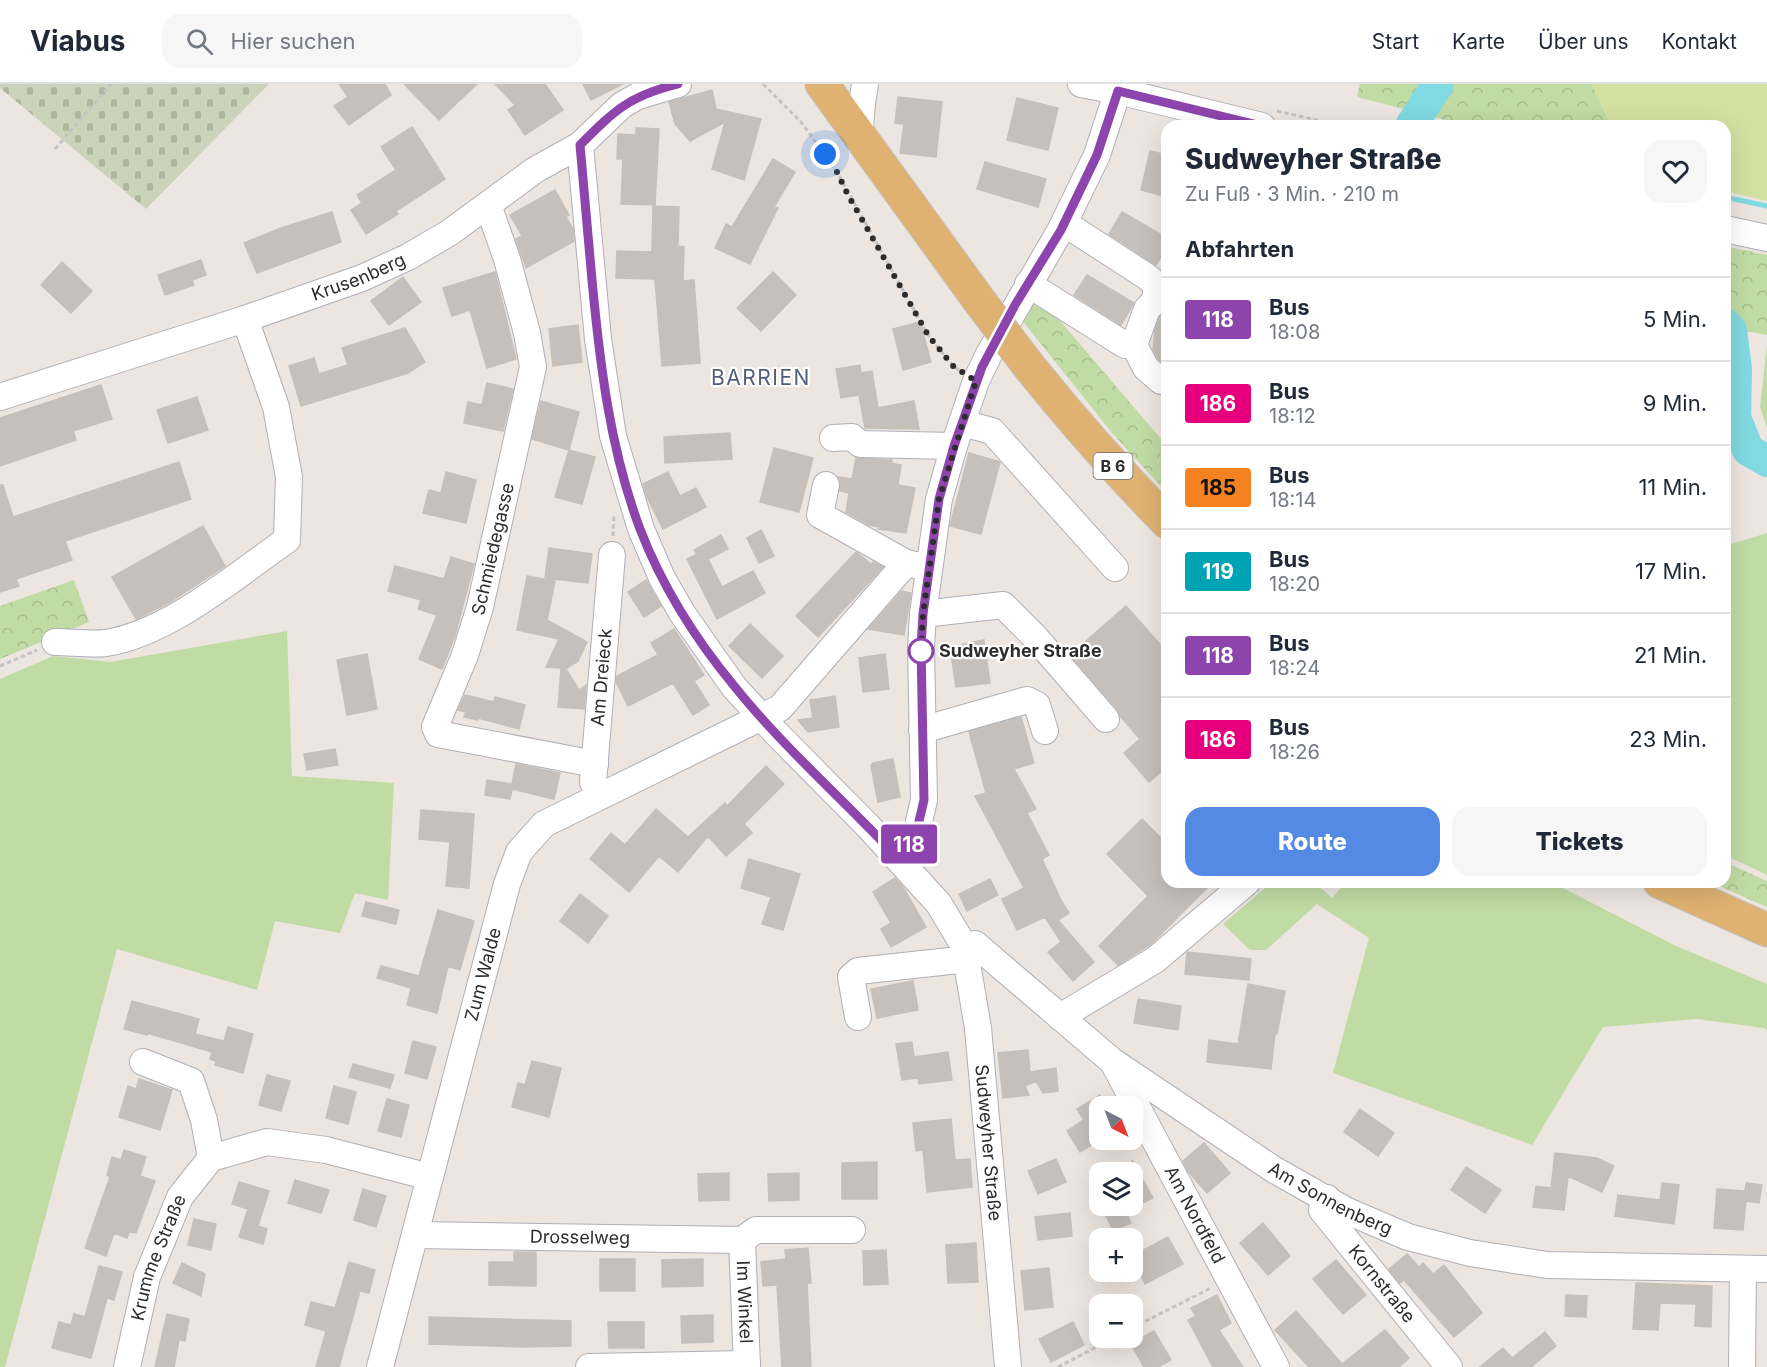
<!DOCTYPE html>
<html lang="de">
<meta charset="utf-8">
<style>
:root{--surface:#fff;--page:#f6f6f7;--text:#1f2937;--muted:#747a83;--line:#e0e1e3;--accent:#558ae4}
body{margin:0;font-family:Inter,sans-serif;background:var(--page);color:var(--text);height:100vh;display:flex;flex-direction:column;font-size:22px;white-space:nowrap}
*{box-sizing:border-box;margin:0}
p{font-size:20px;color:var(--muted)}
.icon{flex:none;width:33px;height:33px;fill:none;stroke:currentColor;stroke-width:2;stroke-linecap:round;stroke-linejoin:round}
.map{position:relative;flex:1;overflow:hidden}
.details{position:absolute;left:1161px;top:36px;width:570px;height:768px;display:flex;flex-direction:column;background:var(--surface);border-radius:18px;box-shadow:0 6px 24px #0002}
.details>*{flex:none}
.badge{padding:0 12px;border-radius:4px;font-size:21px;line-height:39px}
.needle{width:39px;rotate:138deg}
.fabs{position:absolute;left:1089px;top:1012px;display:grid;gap:12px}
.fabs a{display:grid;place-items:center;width:54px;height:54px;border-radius:12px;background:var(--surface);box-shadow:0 6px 24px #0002;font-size:30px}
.you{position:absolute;width:30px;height:30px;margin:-15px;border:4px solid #fff;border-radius:50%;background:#1a73e8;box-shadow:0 0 0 9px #1a73e833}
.map>.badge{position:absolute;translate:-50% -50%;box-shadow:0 0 0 3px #fff}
h2{padding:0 24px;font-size:22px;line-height:54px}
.round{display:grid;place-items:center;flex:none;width:63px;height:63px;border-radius:18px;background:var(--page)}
.head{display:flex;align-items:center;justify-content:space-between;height:102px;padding:0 24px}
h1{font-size:28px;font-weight:800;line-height:45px}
.button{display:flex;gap:12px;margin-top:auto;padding:12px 24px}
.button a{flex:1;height:69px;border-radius:18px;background:var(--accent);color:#fff;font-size:24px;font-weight:800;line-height:69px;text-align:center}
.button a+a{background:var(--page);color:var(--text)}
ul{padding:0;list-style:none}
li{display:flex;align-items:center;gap:18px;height:84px;padding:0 24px;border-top:2px solid var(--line)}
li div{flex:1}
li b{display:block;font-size:22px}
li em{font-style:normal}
li .badge{min-width:66px;font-weight:700;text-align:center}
header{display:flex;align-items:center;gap:36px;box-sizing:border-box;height:84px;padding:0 30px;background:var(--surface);border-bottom:2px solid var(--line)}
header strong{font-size:28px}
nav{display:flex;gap:33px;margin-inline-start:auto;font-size:21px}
.search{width:420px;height:54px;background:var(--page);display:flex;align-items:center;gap:15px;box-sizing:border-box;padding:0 21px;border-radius:18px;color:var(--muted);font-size:22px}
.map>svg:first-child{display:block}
.grass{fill:#c1dba4}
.forest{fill:url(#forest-crowns)}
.cemetery{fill:url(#cemetery-stones)}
.pitch{fill:#d2e1a1}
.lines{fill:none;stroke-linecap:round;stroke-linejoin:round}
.stream{stroke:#81d9e1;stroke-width:5}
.river{stroke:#81d9e1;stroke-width:32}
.building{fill:#c5c0bb;stroke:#c7c0ba;stroke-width:1.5}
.minor-casing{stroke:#adb0b7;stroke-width:28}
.major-casing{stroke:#c4c4c4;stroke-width:35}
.path{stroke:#c4c4c4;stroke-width:3;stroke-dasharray:4.5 3;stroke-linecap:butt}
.minor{stroke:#fff;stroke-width:26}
.major{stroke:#e0b271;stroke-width:33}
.major-bridge-casing{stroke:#c4c4c4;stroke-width:35;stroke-linecap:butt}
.major-bridge{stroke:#e0b271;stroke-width:33}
.line-casing{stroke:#fff;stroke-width:14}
.line{stroke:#8e44ad;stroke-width:9}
.walk{stroke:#2c2c2c;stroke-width:6;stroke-dasharray:0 10.8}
.stop-dot{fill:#fff;stroke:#8e44ad;stroke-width:3}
.labels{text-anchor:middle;stroke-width:4.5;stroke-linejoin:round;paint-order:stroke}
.shield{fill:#fff;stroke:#6b6b6b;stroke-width:1.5}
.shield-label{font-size:16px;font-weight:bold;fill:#2c2c2c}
.street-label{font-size:18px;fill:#2c2c2c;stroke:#fff}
.stop-label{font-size:18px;font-weight:bold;fill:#2c2c2c;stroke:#fff;text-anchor:start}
.quarter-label{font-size:21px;letter-spacing:1.5px;fill:#525f78;stroke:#fff}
</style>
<header>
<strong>Viabus</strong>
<div class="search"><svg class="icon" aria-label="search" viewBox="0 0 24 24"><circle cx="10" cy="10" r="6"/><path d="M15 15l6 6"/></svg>Hier suchen</div>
<nav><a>Start</a><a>Karte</a><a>Über uns</a><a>Kontakt</a></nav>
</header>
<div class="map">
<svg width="1767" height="1283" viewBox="0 0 1767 1283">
<defs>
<pattern id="forest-crowns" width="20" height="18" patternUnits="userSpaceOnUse" patternTransform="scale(1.5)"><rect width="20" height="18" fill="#c1dba4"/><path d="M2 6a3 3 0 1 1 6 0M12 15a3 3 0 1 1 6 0" fill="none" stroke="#a6bc8d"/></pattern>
<pattern id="cemetery-stones" width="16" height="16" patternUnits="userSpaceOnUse" patternTransform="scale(1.5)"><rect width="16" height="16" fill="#cbd4ba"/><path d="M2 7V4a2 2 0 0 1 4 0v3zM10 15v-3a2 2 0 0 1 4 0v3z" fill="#aeb6a0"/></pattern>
</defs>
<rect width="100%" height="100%" fill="#ece5e0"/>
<path class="grass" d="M1767,261V344L1760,323Z
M1767,449V791L1725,771V462Z
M287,547L292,692L394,699L388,816L355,809L340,849L275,837L257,906L117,865L5,1283H0V595L53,572L110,578Z
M1272,798H1314L1332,814L1346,798H1551L1676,862L1767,900V946L1764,944L1697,935L1603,943L1532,1061L1333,989L1369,854L1317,820L1266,866H1250L1223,840Z"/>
<path class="forest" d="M1360,0H1592L1611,42H1469L1357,13Z
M1725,162L1767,171V251L1725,243Z
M1034,217L1044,218L1167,362V409L1113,350L1021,235Z
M74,496L89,538L0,575V522Z
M1725,778L1767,797V823L1710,798H1725Z"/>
<path class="cemetery" d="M0,0H269L146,125L0,4Z"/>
<path class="pitch" d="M1592,0H1767V117L1725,107V42H1611Z"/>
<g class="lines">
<path class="stream" d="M1725,113L1767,122"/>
<path class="river" d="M1411,42L1438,0
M1725,240L1731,246L1736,285L1735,333L1748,366L1767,377"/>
</g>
<path class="building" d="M339,0H385L391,11L349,41L334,22L348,13Z
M404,0H477L439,36Z
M495,0H545L563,26L525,51L508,26L515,21Z
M583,0H623L591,16Z
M712,6L716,25L761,35L744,96L712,85L725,38L690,57L675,40L669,18Z
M898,13L942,18L936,73L900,69L904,40L895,39Z
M1017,14L1058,24L1048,66L1007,56Z
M412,43L445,95L396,127L398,130L366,150L351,126L362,119L357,111L396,86L381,63Z
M636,44L659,45L655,121L621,120L623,75H617L618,50L636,51Z
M1150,67L1167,71V113L1141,106Z
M773,75L795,88L774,123L778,124L750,180L715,164L726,140L732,143Z
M985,78L1046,95L1038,123L977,105Z
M555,106L569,131L566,133L573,145L574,157L526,184L516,155L522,152L510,131Z
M653,122L679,123L678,162L684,163L683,197L694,196L700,279L662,282L655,195L616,194L617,167L652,168Z
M332,128L341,158L257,189L244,159L281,144Z
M1122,128L1167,154V163L1156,181L1109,150Z
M201,176L206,191L192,196L194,201L165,211L158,191Z
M62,178L92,207L71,229L41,201Z
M495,188L516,275L487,284L470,226L452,232L443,204Z
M773,188L796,211L761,247L737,224Z
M1087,191L1134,219L1121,241L1074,211Z
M403,193L421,218L389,241L371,217Z
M1167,226V281L1158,275L1153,265L1155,246L1160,233Z
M920,238L931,278L903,286L893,245Z
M578,241L582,278L553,282L549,245Z
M405,244L425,278L408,289L301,322L289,282L314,274L319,290L348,281L342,264Z
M860,281L861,289L872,287L878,324L914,317L919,345L865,344L859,311L841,314L836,285Z
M487,299L513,305L503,347L464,339L468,318L482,321Z
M101,301L112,335L73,347L76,356L0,382V334Z
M197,313L208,346L168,359L157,326Z
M541,317L579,328L569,366L532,355Z
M730,349L732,375L665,379L664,353Z
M774,364L813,374L799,428L760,418Z
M569,366L595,373L582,420L555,413Z
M969,369L1000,378L981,450L950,442Z
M856,374L892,376L891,379L901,381L898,401L915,404L906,449L878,445L880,443L869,441L846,428L849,409L840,407V397L838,393L852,395Z
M179,378L191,415L65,457L72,476L16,495L19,502L0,508V401H3L13,433Z
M446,388L476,396L466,439L423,429L429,406L441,409Z
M668,388L680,412L696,404L706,423L663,445L647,413L643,400Z
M203,442L225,482L170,518L136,535L112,493Z
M761,446L774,472L759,479L747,454Z
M721,451L728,465L708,475L722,503L753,487L765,509L717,535L687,475L697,470L694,466Z
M549,464L592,470L588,499L545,494Z
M856,468L871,480L873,478L883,483L818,553L796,532Z
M451,473L474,480L455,552L442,585L419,575L437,531L418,525L421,516L388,507L395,482L444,495Z
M527,492L555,497L547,536L587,558L578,577L566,585L579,606L586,601L584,625L558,623L561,584L546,583L559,555L517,546Z
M646,496L661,522L644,533L628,508Z
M902,507L911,509L904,551L868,545Z
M1126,522L1167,568V683L1149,698L1124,669L1140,655L1121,633L1117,625L1070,571Z
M750,540L783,572L762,594L729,562Z
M674,545L704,591L694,597L709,621L693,631L673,599L628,622L616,598L617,592L658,571L651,559Z
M984,556L990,599L956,603L950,563Z
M367,570L377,625L347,631L337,576Z
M885,570L889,605L863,608L859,574Z
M465,611L494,618L495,613L525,621L519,645L478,634V636L464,633L466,628L458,626Z
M835,612L839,643L808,648L798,636L813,634L810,616Z
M1021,633L1034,679L1014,685L1036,725L1027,729L1049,771L1042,775L1061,816L1069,829L1058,836L1094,878L1073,897L1048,868L1061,858L1045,833L1017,846L1002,815L1024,804L975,712L986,709L969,648Z
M335,665L338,681L307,686L304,670Z
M893,675L900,713L878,718L871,682L873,679Z
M516,680L560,689L554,715L512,705L510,715L485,711L487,696L512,700Z
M766,682L784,700L744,740L752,749L726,772L708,752L678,788L659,772L629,808L590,775L611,749L625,761L656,725L688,753L725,719L727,722Z
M421,726L474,730L469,804L446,802L450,758L419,755Z
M1142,735L1167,760V798H1213L1151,860L1118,881L1099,862L1148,812L1107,770Z
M749,775L800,790L783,846L762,840L771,813L741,804Z
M895,794L903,803L926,843L891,863L881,845L891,839L873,808Z
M990,795L998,811L967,827L959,810Z
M580,810L608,832L588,859L560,837Z
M366,818L399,826L396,840L362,832Z
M438,826L474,837L460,886L448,882L437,929L407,921L411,904L377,894L381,882L419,892Z
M1187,868L1251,875L1249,896L1185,890Z
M913,897L918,926L877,934L871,905Z
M1248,900L1285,907L1277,950H1275L1271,985L1207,978L1209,956L1238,960Z
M1138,915L1181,922L1178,946L1134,939Z
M132,917L199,935L195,950L224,957L228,943L253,950L243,989L215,981L216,977L210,975L212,968L147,949V951L124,945Z
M413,957L436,963L427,995L405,989Z
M912,958L914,973L948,968L952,996L919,1000L918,994L902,996L896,960Z
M1028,966L1030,988L1056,984L1058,1007L1043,1009L1036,997L1025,1002L1029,1011L1003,1014L998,969Z
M532,977L561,984L549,1033L512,1023L518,999L525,1001Z
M353,980L394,991L390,1004L349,993Z
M267,991L290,997L281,1027L259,1021Z
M139,995L172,1006L160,1046L119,1033L128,1002L136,1005Z
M334,1002L356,1008L348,1040L326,1034Z
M1100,1011V1056L1080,1068L1067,1047L1084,1036L1077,1025Z
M387,1015L409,1021L401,1053L378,1047Z
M1360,1025L1394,1049L1378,1072L1344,1048Z
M951,1035L955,1076L970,1075L972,1103L927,1108L923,1066L916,1067L913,1039Z
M1204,1059L1230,1089L1207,1109L1187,1086L1183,1077Z
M124,1066L146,1073L140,1092L155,1097L136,1149L129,1148L127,1154L114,1149L106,1172L85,1164L110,1093L107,1091L112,1073L121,1076Z
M1555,1069L1597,1074L1614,1082L1602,1108L1568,1092L1564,1126L1533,1123L1536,1102L1551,1104Z
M1056,1075L1066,1098L1038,1110L1028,1087Z
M1132,1076L1153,1114L1132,1124Z
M877,1078V1115H842V1079Z
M1466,1083L1501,1106L1485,1129L1451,1106Z
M729,1089V1116L699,1117L698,1090Z
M799,1089V1116L769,1117L768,1090Z
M295,1096L329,1106L321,1129L288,1119Z
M239,1098L269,1107L258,1142L267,1145L263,1160L239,1153L248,1125L232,1120Z
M1662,1099L1679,1101L1674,1140L1615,1132L1618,1111L1660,1116Z
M1746,1099L1762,1101L1759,1119L1746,1117L1743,1146L1714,1144L1717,1105L1745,1107Z
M363,1105L386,1112L376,1143L354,1136Z
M1123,1122L1131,1139L1113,1146L1106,1132Z
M1070,1129L1072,1152L1038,1156L1035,1133Z
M194,1135L216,1140L211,1166L188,1161Z
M1263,1139L1290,1172L1268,1191L1240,1159Z
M1168,1153L1183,1180L1145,1200L1132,1172Z
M976,1159L978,1198L948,1199L946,1161Z
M808,1164L811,1199H807L811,1283H782L777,1201L763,1202L761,1178L786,1175L785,1166Z
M886,1166L888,1200L864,1201L863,1167Z
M514,1168H536V1202L489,1201V1178H514Z
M1407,1170L1419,1183L1423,1179L1433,1190L1444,1181L1482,1229L1454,1253L1404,1196L1400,1199L1389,1185Z
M600,1175H635V1207H600Z
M703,1175V1202L662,1203V1176Z
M1336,1176L1366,1211L1343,1230L1313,1195Z
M349,1178L375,1186L369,1209L360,1207L339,1283H316L326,1247L305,1241L311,1218L335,1224Z
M182,1179L205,1190L201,1212L173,1199Z
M99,1182L122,1188L114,1216L107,1214L91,1274L52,1264L59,1238L71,1241L74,1230L85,1233Z
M1049,1184L1053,1223L1025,1226L1021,1187Z
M1636,1199L1712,1202L1711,1243L1695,1242L1696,1220L1660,1219L1658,1246L1633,1245Z
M1217,1211L1231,1239L1219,1246L1243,1283H1213L1188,1236L1196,1232L1191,1224Z
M1566,1211L1587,1212L1586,1233L1565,1232Z
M1296,1227L1342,1280L1385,1246L1409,1274L1399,1283H1309L1275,1246Z
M167,1230L189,1235L185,1257L179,1256L174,1283H155Z
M713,1231V1258L682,1259L681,1232Z
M429,1233L571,1237V1262L523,1263L429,1260Z
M608,1238H644V1264H609Z
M1073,1238L1084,1261L1051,1278L1039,1255Z
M1154,1247L1171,1276L1158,1283H1144L1131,1260Z
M1545,1248L1556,1262L1531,1283H1480L1503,1264L1512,1274Z"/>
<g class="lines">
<g class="minor-casing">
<g id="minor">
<path d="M1081,0L1118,7L1262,42"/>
<path d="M859,54L862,19L865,0"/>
<path id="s1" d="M580,61L598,255L613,352L641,445L662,494L682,529L734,603L776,649L868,742L939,820L964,862L978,944L1008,1283"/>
<path d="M488,121L507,175L527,249L533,283L480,523L465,571L435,643L438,650L595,680"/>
<path d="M1725,145L1767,154"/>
<path d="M1028,200L1125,261H1134L1147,225L1155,217L1157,201L1146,192L1064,139"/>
<path d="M1134,261L1146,284L1161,297"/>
<path id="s2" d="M0,313L245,235L362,194L408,173L449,149L535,86L580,61L622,21L638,12L678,0"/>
<path d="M962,339L992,347L1115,484"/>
<path d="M833,354L852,353L860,360L954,362"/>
<path d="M826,401L820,431L906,479L920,482"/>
<path d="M923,530L1003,521L1035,553L1106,635"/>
<path d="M55,558C71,558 90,561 106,559C169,549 235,492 287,456L289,393L276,323L245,235"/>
<path d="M922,646L1027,616L1037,621L1045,647"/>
<path id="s3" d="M593,698L612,471"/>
<path d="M897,773L915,754L924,716L921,563L923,530L939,415L954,362L976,297L989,270L1061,145L1097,71L1120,0"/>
<path id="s4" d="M964,862L975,860L1112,977L1273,1085L1347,1127L1408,1153L1470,1169L1547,1181L1767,1185"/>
<path d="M858,933L851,893L858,887L968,875"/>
<path d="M1060,933L1155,876L1247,798"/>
<path d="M143,978L191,997L204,1036L211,1074"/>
<path id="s5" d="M1114,980L1276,1283"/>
<path id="s6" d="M1327,1114L1322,1126L1449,1283"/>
<path id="s7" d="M416,1151L742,1156"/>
<path id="s8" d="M742,1156L747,1283"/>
<path d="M742,1156L756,1146H852"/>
<path id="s9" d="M127,1283L147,1193L180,1113L211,1074L267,1058L326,1066L430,1093"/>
<path id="s10" d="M380,1283L507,800L519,768L544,740L780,624L906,479"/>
<path d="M589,1283L747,1280"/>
<path d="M1742,1283L1743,1186"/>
</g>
</g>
<g class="major-casing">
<path id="major" d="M822,0L981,219
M1028,281C1072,336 1118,388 1167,438
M1660,798L1767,846"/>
</g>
<path class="path" d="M763,0L801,38L836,86L928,251L953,282L959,286
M1277,27L1343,42
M55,65L111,0
M613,452L614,431
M0,582L37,566
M1132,1244L1211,1204
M1058,1283L1114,1254"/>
<use href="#minor" class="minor"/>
<use href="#major" class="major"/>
<g class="major-bridge-casing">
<path id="major-bridge" d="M981,219L1028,281"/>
</g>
<use href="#major-bridge" class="major-bridge"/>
</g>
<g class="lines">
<g class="line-casing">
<path id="line" d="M678,0C629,12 615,26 580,61C584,106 588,151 592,196C600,281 610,365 640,445C662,502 696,556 735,603C784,664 844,716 897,773L915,754L924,716L921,563L923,530L939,415L954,362L982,283L1015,221L1061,146L1097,71L1118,7L1262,42"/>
</g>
<use href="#line" class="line"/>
<path class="walk" d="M825,70L836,86L848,111L928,251L953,282L976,297L939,415L923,530L921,567"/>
</g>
<circle class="stop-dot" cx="921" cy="567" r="12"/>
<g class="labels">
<rect class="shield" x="1093.5" y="369" width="39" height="26" rx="4.5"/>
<g class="shield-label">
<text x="1113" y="388">B 6</text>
</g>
<g class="street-label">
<text dy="6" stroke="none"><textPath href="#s2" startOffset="378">Krusenberg</textPath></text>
<text transform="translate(493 465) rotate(-77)" y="6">Schmiedegasse</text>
<text dy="6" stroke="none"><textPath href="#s3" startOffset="105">Am Dreieck</textPath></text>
<text dy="6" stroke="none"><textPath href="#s10" startOffset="406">Zum Walde</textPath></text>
<text dy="6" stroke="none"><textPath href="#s1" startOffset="1120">Sudweyher Straße</textPath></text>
<text dy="6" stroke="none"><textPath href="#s4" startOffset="450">Am Sonnenberg</textPath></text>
<text dy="6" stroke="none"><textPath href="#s5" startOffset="171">Am Nordfeld</textPath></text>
<text dy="6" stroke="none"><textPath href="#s7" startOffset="164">Drosselweg</textPath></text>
<text dy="6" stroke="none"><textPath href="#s9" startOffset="114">Krumme Straße</textPath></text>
<text dy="6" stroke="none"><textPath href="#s6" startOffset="108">Kornstraße</textPath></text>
<text dy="6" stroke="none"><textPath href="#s8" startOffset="62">Im Winkel</textPath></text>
</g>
<g class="stop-label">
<text x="939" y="573">Sudweyher Straße</text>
</g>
<g class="quarter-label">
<text x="761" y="301">BARRIEN</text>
</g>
</g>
</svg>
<div class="fabs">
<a><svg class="needle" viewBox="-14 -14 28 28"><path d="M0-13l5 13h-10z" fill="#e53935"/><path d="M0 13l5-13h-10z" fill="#747a83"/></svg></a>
<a><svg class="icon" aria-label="layers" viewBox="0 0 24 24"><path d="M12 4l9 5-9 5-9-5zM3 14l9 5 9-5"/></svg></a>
<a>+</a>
<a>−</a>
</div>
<div class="you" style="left:825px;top:70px"></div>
<b class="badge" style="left:909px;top:760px;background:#8e44ad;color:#fff">118</b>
<section class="details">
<div class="head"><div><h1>Sudweyher Straße</h1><p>Zu Fuß · 3 Min. · 210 m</p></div><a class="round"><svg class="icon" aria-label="heart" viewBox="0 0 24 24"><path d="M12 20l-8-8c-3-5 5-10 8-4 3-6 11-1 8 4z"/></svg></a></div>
<h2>Abfahrten</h2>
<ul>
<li><span class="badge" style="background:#8e44ad;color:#fff">118</span><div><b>Bus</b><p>18:08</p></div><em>5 Min.</em></li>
<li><span class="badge" style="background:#e6007e;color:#fff">186</span><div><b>Bus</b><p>18:12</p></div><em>9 Min.</em></li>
<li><span class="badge" style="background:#f58220;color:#111">185</span><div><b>Bus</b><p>18:14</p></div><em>11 Min.</em></li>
<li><span class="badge" style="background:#00a3b4;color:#fff">119</span><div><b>Bus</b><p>18:20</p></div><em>17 Min.</em></li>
<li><span class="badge" style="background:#8e44ad;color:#fff">118</span><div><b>Bus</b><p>18:24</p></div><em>21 Min.</em></li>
<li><span class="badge" style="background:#e6007e;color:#fff">186</span><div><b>Bus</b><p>18:26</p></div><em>23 Min.</em></li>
</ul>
<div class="button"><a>Route</a><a>Tickets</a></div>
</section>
</div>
